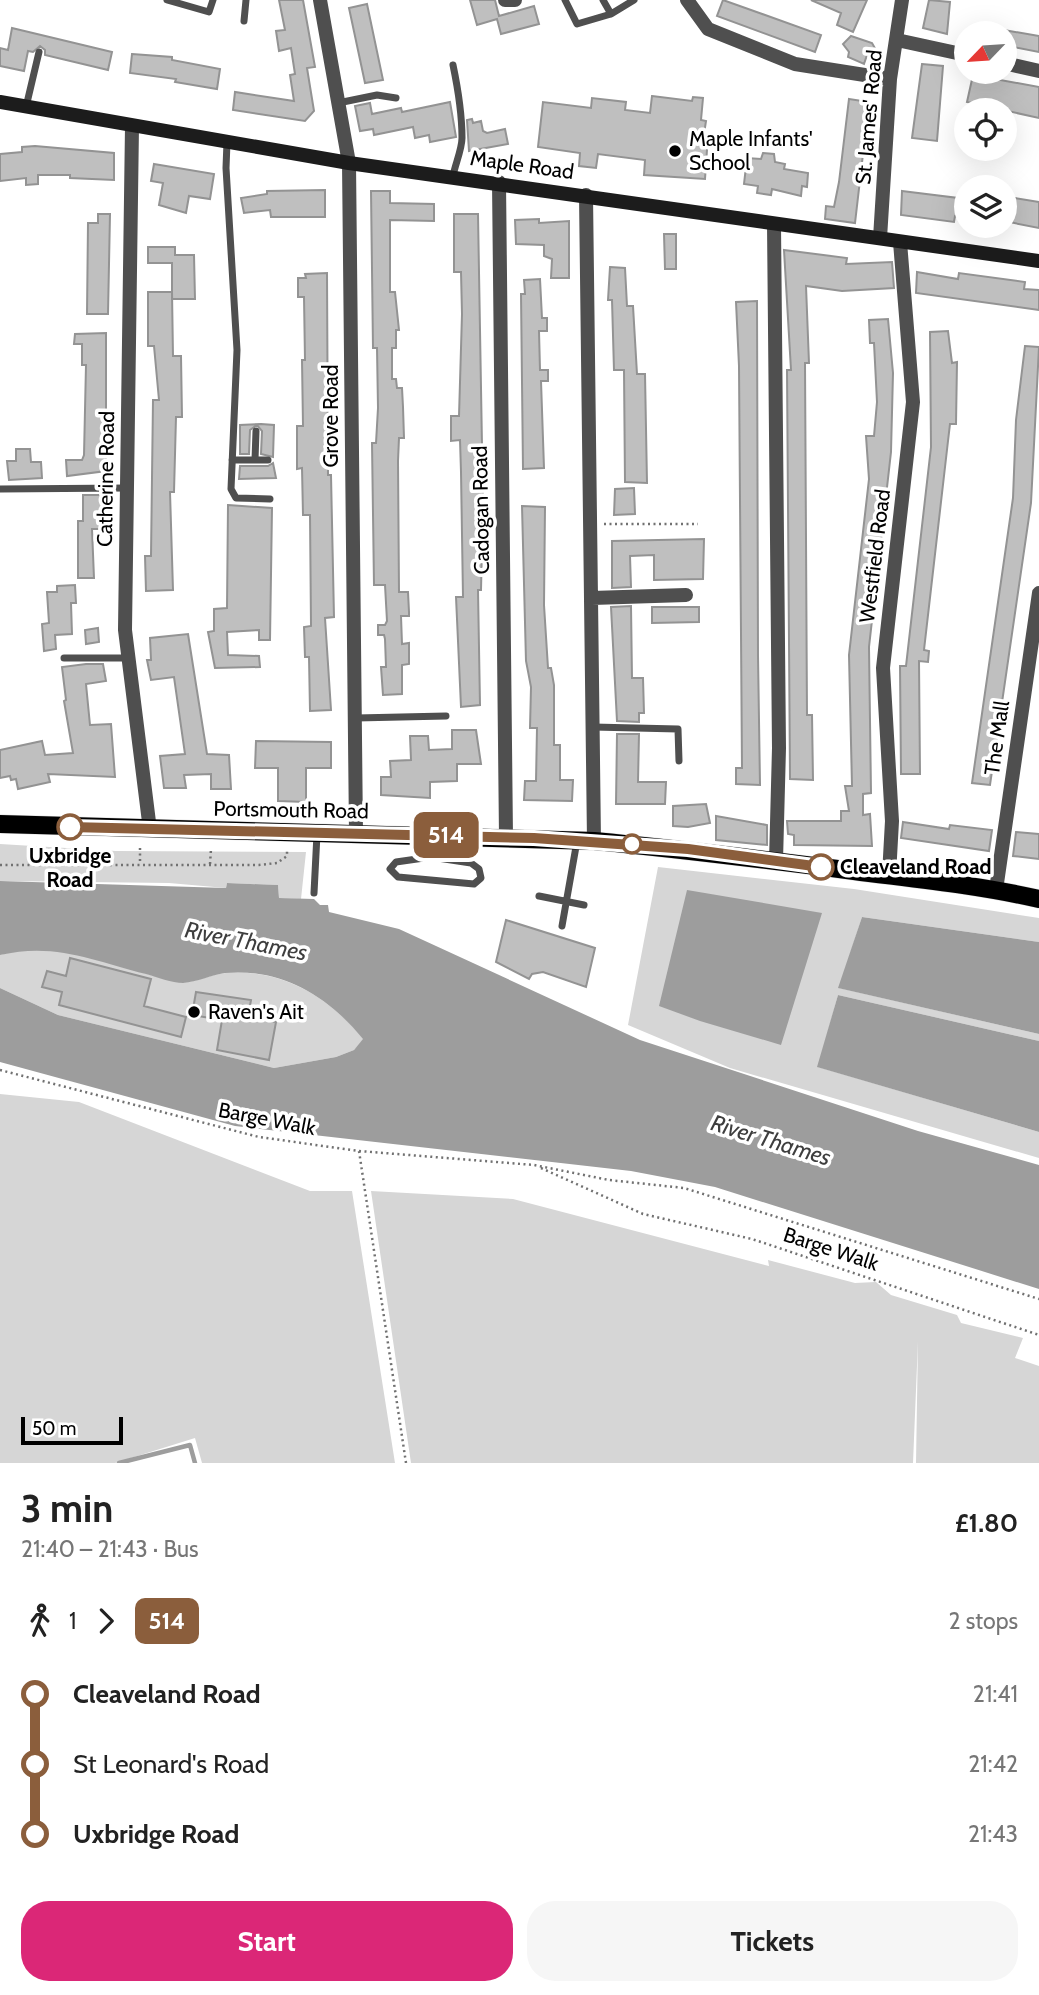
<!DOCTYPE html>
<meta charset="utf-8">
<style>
:root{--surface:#fff;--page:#f6f6f6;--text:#222;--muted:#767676;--accent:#db2777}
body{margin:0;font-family:Cabin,sans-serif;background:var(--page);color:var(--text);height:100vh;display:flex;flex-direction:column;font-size:26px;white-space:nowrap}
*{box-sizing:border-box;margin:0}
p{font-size:23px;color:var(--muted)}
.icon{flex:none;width:38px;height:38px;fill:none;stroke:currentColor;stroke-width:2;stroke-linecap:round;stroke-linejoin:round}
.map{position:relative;height:1463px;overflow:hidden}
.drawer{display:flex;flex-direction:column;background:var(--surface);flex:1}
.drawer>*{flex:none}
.badge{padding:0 14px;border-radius:10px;font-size:24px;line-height:46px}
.needle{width:46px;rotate:245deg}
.tools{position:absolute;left:954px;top:21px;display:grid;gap:14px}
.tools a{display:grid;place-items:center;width:63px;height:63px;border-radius:50%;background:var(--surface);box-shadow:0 7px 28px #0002;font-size:35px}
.scale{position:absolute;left:21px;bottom:18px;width:102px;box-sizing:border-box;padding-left:7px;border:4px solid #000;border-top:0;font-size:19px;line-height:24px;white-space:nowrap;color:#000;-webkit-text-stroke:5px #fff;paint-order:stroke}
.map>.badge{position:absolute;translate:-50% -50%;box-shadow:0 0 0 4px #fff}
.legs{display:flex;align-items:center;gap:10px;height:77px;padding:0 21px;font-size:23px}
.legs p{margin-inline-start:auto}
.overview{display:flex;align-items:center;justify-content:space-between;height:119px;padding:0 21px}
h1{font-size:38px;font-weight:700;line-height:52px}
.button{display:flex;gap:14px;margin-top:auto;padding:14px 21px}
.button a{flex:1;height:80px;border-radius:28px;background:var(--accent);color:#fff;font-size:28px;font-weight:700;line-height:80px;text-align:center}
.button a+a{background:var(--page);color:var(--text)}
ul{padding:0 21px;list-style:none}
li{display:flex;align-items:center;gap:24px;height:70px;font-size:26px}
li i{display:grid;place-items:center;width:10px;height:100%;margin:0 9px;background:currentColor}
li i::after{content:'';width:18px;height:18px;margin:-9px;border:5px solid;border-radius:50%;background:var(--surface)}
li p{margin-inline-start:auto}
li:first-child i{background:linear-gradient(#0000 50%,currentColor 0)}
li:last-child i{background:linear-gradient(currentColor 50%,#0000 0)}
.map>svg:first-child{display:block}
.green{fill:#d6d6d6}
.water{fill:#9d9d9d}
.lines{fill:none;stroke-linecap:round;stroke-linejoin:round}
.stream{stroke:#9d9d9d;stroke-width:4.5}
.building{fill:#bfbfbf;stroke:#939393;stroke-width:2}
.primary-casing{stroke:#dbdbdb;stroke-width:19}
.path{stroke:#717171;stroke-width:2.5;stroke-dasharray:2 3.5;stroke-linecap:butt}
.lane{stroke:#4f4f4f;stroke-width:7}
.street{stroke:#4f4f4f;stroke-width:14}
.secondary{stroke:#1c1c1c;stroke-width:14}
.primary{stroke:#000;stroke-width:18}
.line-1-casing{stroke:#fff;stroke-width:16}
.line-1{stroke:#8b5e3c;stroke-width:10}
.poi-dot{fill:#000;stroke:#fff;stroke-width:2.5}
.stop-1-dot{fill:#fff;stroke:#8b5e3c;stroke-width:3.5}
.labels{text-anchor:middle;stroke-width:7;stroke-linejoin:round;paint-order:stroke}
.street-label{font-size:21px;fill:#000;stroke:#fff}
.poi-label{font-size:21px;fill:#000;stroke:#fff;text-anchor:start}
.stop-label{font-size:21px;font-weight:bold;fill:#000;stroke:#fff}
.water-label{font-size:23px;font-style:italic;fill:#3e3e3e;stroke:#fff}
</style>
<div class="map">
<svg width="1039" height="1463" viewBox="0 0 1039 1463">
<rect width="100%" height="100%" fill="#fff"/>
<path class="green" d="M0,844L116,851L306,852L301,899L279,898L278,885L227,883L226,888L169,883L0,881Z
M658,867L854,889L1039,918V942L862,917L839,988L1039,1034V1041L838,995L818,1067L1039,1132V1158L730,1068L628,1025Z
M23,949C38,950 56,949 71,952C107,959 142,975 179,982C193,984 211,974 226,973C283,969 327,996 364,1039L354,1050L336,1057L274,1068L58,1015L0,988V955Z
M0,1094L79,1102L310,1191H352L395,1463H202L195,1438L115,1463H0Z
M371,1191L513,1199L769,1266L768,1260L855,1283L876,1282L891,1295L957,1315L961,1323L1023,1338L1015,1358L1039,1366V1463H916L918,1341L913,1463H411Z"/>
<path class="water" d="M0,881L226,888L227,883L278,885L279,898L314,899L320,905H328L329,912L399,929L640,1040L918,1131L1039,1165V1289L715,1187L631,1171L235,1126L0,1062V988L58,1015L274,1068L336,1057L354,1050L363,1039C328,996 281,968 225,973C211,975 197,982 183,983C172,983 157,977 146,974C94,961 55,942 0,955Z
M687,890L822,913L781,1045L700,1021L659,1006Z
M862,917L1039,942V1034L838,988Z
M838,995L1039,1041V1132L817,1067Z"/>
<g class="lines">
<path class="stream" d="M119,1463L190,1445L195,1463"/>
</g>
<path class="building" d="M279,0H303L315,67L307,68L314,111L305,121L233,110L235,92L294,101L290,75L295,74L291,48L279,51L276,31L285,30Z
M470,0H495L499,16L534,6L539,24L501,34L497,19L477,25Z
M723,0L821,35L815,52L717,16Z
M811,0H867L853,32L837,25L841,13Z
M929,0L950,2L947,34L923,28Z
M367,4L383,80L365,83L349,8Z
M12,28L112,52L108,70L45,55V50L40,46L33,52L28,51L24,71L0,66V48L8,50Z
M1004,30L1039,36V52L1004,45Z
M851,36L872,43L876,50L873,58L867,55L864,64L848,57L849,52L843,44Z
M132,54L172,57V60L220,69L217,89L175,82L176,79L130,73Z
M922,64L943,66L937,141L912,138Z
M973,75L1039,87V118L967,102Z
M652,96L692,101L693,97L703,98L701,120L706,121L704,134L708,135L705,179L644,175L645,160L598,154L596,168L579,166L580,153L538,147L543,102L591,108L592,98L626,102L625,110L650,113Z
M849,99L869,102L855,223L825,219L826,206L834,207L839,182Z
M450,102L456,137L430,142L429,135L415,138L413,127L374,135L373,129L360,131L355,106L370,103L372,114L401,108L402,112Z
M472,119L473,123L481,121L483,131L487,133L505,129L508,144L469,151L467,120Z
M35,146L114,153V180L70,178V175H38V184L26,185V178L0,181V154L22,152V147Z
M763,153L774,154L775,162L785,164L784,169L808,173L807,187L802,186L801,196L772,189L771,195L757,193L758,186L744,184L747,158L761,159Z
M154,164L214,174L210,199L189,196L186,213L159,205L163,183L151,181Z
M325,190V217H271L270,210L244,213L241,198L267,194V191Z
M371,191H390V203L434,204V221L390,220V292H395L399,330H396V348H392V379H396L397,388H402L403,407L404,438H399L398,461L399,592H408L409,612V616H401L402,644L409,643V664L402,665V694L383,695L381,667H386L385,639L384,635H378V625H385L387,621L385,585H374L372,443H376L378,408L377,348H373Z
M902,191L966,199V217L955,216L954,222L901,215Z
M1015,198L1039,202V228L1004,221V199Z
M98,214H110L108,314H87L88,223H98Z
M454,214H478L483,504L481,590H478L480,705L461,707L456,597H463L461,472L460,440L451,441V416H459L462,314L461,272H454Z
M539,219V223L569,221V278H551L552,259L544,256V245L516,244L515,220Z
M664,234H676V269H665Z
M148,247H175V255H194L195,299H172V263H148Z
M784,250L847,258L846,264L892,262L894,288L842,291L806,286L809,363H805L807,715H812L813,780L790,779L787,370H791Z
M610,267L625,268L627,306H633L637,374H645L647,483L625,482L624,370H614L612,300H608Z
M917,272L958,279L959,273L1025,282L1024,289L1039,290V310L916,293Z
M327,273L328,475H331L334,617L325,618L331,710L310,711L309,657H305L304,627L311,626L310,515H303L302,468L297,469V426H303L302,360H305L304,297H298V278H306L305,274Z
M540,279L542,318H547V331H539L540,370H548V381H541L544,468L523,469L521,294H525L524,280Z
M148,292H172L173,356H181L182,417H176L174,492H170L173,590L146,591L145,556H151L153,400H159L154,346H148Z
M757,301L758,656L760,785L736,784V768H742L739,366L736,302Z
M888,319L893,373L891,452L869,647L871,793L863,794V815L870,814L872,846L794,845V835L788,834L787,821H841V811H849L845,786H852L849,655L869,479L866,436H874L877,402L874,343H870L869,320Z
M948,331L952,363L957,362L956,424H950L948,441L924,650L929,651L928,662L919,661L920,774H901L900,666H906L931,447L930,332Z
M106,333V471L67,476L66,460H82L84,455L86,365H82V344H74L75,334Z
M1025,346L1039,347L1031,503L990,785L972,783L1013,498L1016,420Z
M261,424L274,425L273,457L261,454L262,431L257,425L250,430L249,454H240V425Z
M16,449H30L31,462H41L42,478L9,480L7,461H16Z
M273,463L276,478L239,479L240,466H268Z
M634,488L635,514L614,515L615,489Z
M83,495H105L102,529H92L94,578H78V521H83Z
M228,505L272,508L270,640H259V630L227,632L228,655L259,656L260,667L215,668L208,632L214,631V609L227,608Z
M522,506L545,507L544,605L548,668H551L554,685V745H560V780H573L572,801L524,800L525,781H536L537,728H530L531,687L526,661Z
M704,539L703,579L654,580V555L630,556L631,587L612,588V541Z
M75,585L76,603H71L72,634L55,635L56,649L44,651L42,624L49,623L47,592H57V586Z
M631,606L632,678H643L644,713H639V722L617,721L611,607Z
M652,607H699V622L652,623Z
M98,628L99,642L86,644L85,630Z
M188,634L207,754L229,755L231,789H211V774L184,775L186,788H164L160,756L185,754L174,677L151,680L147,660H151L150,638Z
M86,664H103L106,681L86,684L90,725L111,724L115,777L48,774L50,782L18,789L16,779L11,780L10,776L0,778V750L42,741L45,755L73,753L64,701L66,700L62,667Z
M452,730H476L481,764H457V781L430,782V798L381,795V777H391L390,761L411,760L410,736H428L429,750L452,749Z
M617,734H639L638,782H666L665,804H616Z
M256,741L331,742V768H306V802L278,801V768H255Z
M706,804L710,823L688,827L673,826V806Z
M716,816L767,825V845L716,840Z
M903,822L949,829L950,825L992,830L989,851L901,838Z
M1016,832L1039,834V859L1013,856Z
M506,920L595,948L586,987L543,972L532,974L529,979L496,962Z
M70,958L151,979L144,1006L186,1017L181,1037L59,1005L62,992L42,987L47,971L66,976Z
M196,992L251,1000L248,1017L276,1022L269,1060L217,1050L222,1020L192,1015Z"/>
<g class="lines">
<g class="primary-casing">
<path id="primary" d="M0,824L594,841C681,849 768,860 854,871C916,879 978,885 1039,899"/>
</g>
<path class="path" d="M604,524H698
M140,848V862
M210,864L211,849
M0,865H259L277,863L287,856V849
M0,1070L259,1137L359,1151L534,1165L609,1180L684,1188L1039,1299
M359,1151L406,1463
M541,1168L643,1214L752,1239L1039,1335"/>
<path class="lane" d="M167,0L209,12L213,0
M565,0L577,24L611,14
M603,0L611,14L634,0
M244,21L246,0
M338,103L377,95L396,98
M26,107L39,52
M227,142L226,168L237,350L231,489L236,498L270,499
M453,176C455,165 462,149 462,138C462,114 458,89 453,65
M232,460H268
M255,460L256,431
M0,489L127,488
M64,658H128
M356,718L446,716
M593,727L678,729L679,761
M431,857L396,862L390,869L398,877L474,884L481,878L479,869L471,863L431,857L432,839
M314,893L317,834
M539,896L584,905
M562,926L577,841"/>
<path class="street" d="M320,0L349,163L356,834
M505,0H515
M687,0L708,29L795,64L890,79
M897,40L966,55
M1004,63L1039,71
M132,126L125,630L150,830
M499,182L506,837
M586,195L594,841
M774,224L779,748L776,861
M880,238L890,79L902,0
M592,598L686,595
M889,875L892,821L883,668L913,402L900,242
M996,890L1039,593"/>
<path class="secondary" d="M0,102L349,163L1039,261"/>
<use href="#primary" class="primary"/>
</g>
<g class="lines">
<g class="line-1-casing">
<path id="line-1" d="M70,827L534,838L688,849L821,867"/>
</g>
<use href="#line-1" class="line-1"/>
</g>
<g class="poi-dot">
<circle cx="675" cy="151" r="7"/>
<circle cx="194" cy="1012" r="7"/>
</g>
<g class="stop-1-dot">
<circle cx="70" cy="827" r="12"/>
<circle cx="632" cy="844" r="9"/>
<circle cx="821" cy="867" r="12"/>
</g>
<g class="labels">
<g class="street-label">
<text transform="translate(869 117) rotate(-85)" y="7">St. James' Road</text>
<text transform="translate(522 165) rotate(8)" y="7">Maple Road</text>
<text transform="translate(331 416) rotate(-90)" y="7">Grove Road</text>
<text transform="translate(106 479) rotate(-89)" y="7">Catherine Road</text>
<text transform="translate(481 510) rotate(-91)" y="7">Cadogan Road</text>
<text transform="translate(875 556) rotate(-83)" y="7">Westfield Road</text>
<text transform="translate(997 738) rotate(-82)" y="7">The Mall</text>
<text transform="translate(291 810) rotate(1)" y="7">Portsmouth Road</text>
<text transform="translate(267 1119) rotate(11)" y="7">Barge Walk</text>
<text transform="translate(831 1249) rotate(18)" y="7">Barge Walk</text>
</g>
<g class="poi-label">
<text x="689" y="146">Maple Infants'<tspan x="689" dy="24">School</tspan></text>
<text x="208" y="1019">Raven's Ait</text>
</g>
<g class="stop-label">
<text x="70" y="863">Uxbridge<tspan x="70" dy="24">Road</tspan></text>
<text x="840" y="874" text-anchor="start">Cleaveland Road</text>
</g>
<g class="water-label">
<text transform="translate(246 941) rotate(11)" y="8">River Thames</text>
<text transform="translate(771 1140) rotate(17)" y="8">River Thames</text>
</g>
</g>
</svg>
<div class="tools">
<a><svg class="needle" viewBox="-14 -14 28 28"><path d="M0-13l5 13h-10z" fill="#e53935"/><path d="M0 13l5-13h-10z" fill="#767676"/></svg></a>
<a><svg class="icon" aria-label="locate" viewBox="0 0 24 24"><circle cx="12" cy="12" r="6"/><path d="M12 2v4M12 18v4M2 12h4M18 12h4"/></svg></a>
<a><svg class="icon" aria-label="layers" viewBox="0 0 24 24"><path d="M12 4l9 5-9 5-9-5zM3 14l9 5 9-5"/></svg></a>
</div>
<div class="scale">50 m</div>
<b class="badge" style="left:446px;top:835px;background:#8b5e3c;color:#fff">514</b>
</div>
<section class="drawer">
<div class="overview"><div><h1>3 min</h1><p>21:40 – 21:43 · Bus</p></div><b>£1.80</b></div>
<div class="legs"><svg class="icon" aria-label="walk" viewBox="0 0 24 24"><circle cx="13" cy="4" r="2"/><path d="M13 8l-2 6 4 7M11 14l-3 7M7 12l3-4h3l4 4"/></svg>1<svg class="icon" aria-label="forward" viewBox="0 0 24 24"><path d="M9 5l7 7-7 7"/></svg><b class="badge" style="background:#8b5e3c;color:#fff">514</b><p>2 stops</p></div>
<ul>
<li><i style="color:#8b5e3c"></i><b>Cleaveland Road</b><p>21:41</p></li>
<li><i style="color:#8b5e3c"></i><span>St Leonard's Road</span><p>21:42</p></li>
<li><i style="color:#8b5e3c"></i><b>Uxbridge Road</b><p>21:43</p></li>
</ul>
<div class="button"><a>Start</a><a>Tickets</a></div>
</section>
